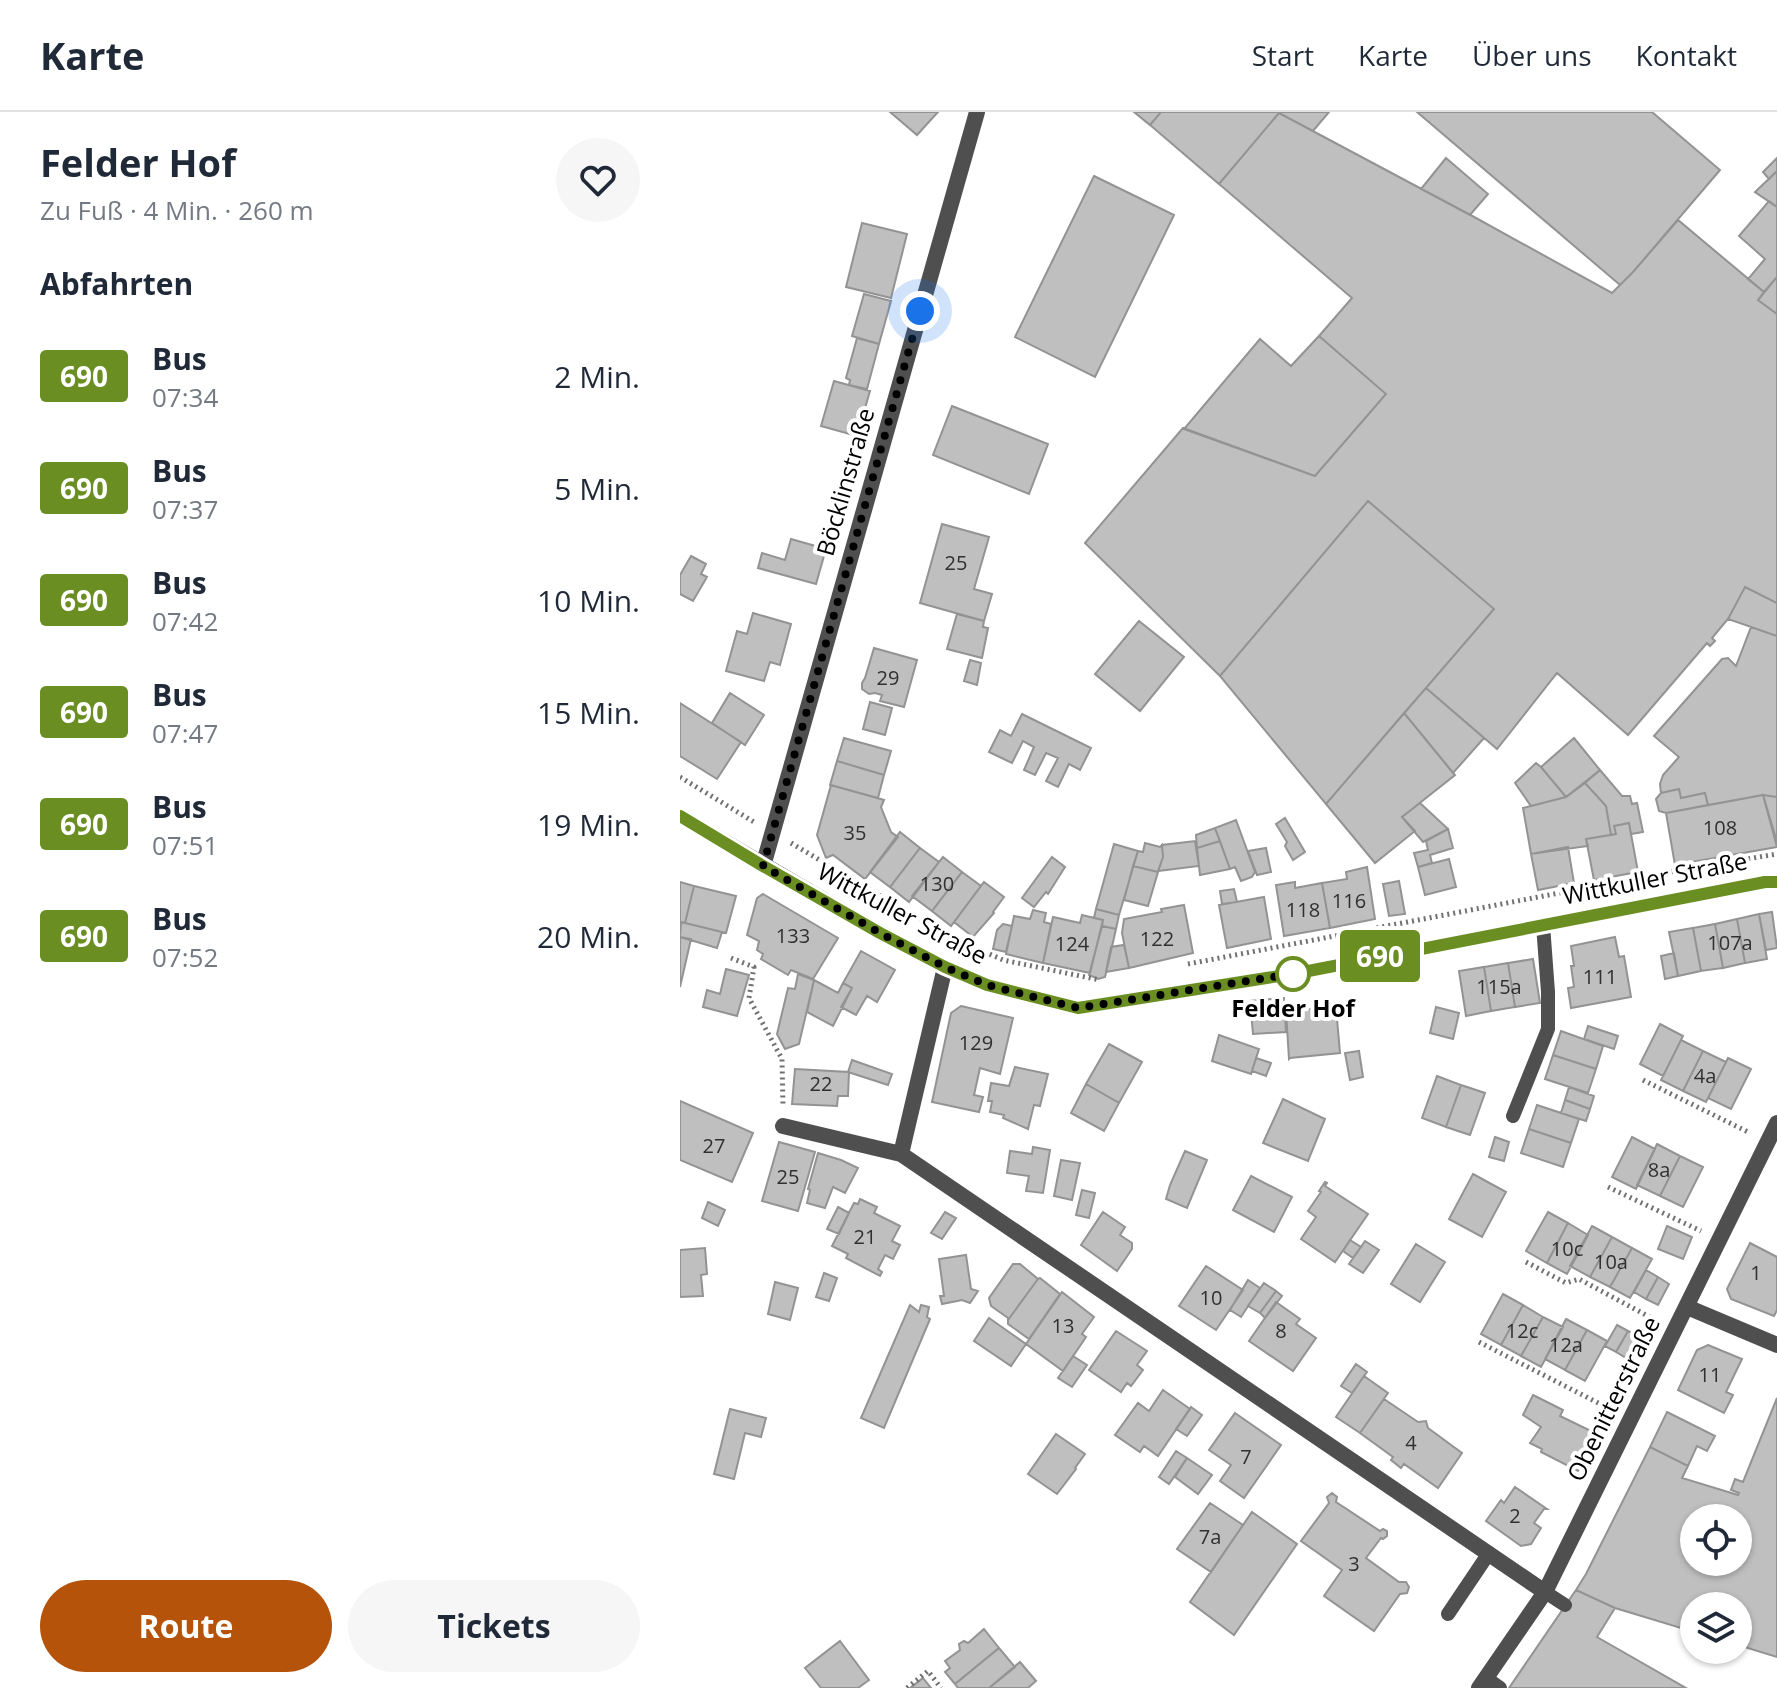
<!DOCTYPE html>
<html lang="de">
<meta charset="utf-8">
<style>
:root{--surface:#fff;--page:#f6f6f7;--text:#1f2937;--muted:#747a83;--line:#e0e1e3;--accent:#b45309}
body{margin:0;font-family:"Open Sans",sans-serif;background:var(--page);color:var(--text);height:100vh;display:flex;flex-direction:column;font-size:30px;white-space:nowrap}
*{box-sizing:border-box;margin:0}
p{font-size:26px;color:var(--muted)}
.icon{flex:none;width:44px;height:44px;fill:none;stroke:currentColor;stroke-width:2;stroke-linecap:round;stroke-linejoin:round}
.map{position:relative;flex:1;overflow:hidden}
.drawer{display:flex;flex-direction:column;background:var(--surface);width:680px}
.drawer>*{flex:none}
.badge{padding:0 16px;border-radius:6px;font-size:28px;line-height:52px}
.tools{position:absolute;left:1000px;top:1392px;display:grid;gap:16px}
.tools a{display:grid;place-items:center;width:72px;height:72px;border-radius:50%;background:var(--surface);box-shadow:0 2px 6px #0004;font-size:40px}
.you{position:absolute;width:40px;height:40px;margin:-20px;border:6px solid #fff;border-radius:50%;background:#1a73e8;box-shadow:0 0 0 12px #1a73e833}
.map>.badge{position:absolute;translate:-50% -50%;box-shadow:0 0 0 4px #fff}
h2{padding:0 40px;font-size:30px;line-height:72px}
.round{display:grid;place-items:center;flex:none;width:84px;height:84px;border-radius:42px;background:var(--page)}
.head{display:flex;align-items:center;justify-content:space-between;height:136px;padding:0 40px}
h1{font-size:38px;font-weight:700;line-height:60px}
.primary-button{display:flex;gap:16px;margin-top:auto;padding:16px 40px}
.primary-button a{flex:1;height:92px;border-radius:48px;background:var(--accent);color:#fff;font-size:32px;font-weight:700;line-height:92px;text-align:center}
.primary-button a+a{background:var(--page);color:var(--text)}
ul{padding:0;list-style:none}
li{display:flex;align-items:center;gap:24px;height:112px;padding:0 40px}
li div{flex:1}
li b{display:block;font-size:30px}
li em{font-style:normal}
li .badge{min-width:88px;font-weight:700;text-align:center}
header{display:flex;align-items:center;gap:48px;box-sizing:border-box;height:112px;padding:0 40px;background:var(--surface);border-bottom:2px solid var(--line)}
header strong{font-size:38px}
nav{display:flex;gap:44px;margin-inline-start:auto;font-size:28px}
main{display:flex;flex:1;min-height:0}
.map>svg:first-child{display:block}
.building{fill:#bfbfbf;stroke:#939393;stroke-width:2;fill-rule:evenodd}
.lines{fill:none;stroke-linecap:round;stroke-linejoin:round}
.path{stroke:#717171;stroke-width:5;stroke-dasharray:2 4;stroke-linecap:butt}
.lane{stroke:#4f4f4f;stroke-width:14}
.street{stroke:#4f4f4f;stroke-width:16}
.secondary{stroke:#1c1c1c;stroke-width:16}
.line-casing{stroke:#fff;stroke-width:18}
.line{stroke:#6b8e23;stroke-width:12}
.walk{stroke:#000;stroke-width:8;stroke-dasharray:0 14.4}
.stop-dot{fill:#fff;stroke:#6b8e23;stroke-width:4}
.labels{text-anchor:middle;stroke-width:8;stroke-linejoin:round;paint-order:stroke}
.number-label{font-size:20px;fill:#303030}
.street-label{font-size:24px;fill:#000;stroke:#fff}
.stop-label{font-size:24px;font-weight:bold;fill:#000;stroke:#fff}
</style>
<header>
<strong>Karte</strong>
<nav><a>Start</a><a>Karte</a><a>Über uns</a><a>Kontakt</a></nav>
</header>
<main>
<section class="drawer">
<div class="head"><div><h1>Felder Hof</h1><p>Zu Fuß · 4 Min. · 260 m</p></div><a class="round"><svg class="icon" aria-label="heart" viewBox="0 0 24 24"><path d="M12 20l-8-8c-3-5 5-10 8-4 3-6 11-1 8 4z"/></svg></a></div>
<h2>Abfahrten</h2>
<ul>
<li><span class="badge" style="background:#6b8e23;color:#fff">690</span><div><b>Bus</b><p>07:34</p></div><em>2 Min.</em></li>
<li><span class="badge" style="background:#6b8e23;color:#fff">690</span><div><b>Bus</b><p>07:37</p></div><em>5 Min.</em></li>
<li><span class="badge" style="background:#6b8e23;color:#fff">690</span><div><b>Bus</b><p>07:42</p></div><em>10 Min.</em></li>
<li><span class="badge" style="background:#6b8e23;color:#fff">690</span><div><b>Bus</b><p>07:47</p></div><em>15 Min.</em></li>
<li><span class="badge" style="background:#6b8e23;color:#fff">690</span><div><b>Bus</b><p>07:51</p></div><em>19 Min.</em></li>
<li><span class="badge" style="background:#6b8e23;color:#fff">690</span><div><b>Bus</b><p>07:52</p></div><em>20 Min.</em></li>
</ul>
<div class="primary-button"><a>Route</a><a>Tickets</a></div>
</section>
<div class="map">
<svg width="1097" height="1576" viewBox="0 0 1097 1576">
<rect width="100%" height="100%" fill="#fff"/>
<path class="building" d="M210,0H258L237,23Z
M454,0H481L470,13Z
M481,0H597L599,1L539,72L470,13Z
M597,0H649L633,19Z
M737,0H972L1040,58L953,160L940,173Z
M599,1L796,106L932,181L953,160L998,108L1084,180L1078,188L1097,202V491L1065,475L1048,507L1032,526L1035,529L1030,534L1027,531L948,623L877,561L817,637L746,576L814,497L688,389L540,564L405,431L503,316L635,364L706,282L639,224L672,186L539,72Z
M766,46L808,82L790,103L741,77Z
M1097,46V59L1089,67L1083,60Z
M1097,59V95L1075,80Z
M414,64L494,103L415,265L335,225Z
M1089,89L1097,95V165L1084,180L1068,167L1085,147L1059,124Z
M182,111L227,122L211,186L166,175Z
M1097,165V202L1078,188Z
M184,182L211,189L199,232L172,224Z
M639,224L706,282L635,364L504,317L580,227L611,254Z
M177,226L199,232L187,277L169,273L170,268L166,266Z
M154,269L190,279L177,324L141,314Z
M272,294L368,332L349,382L253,343Z
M688,389L814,497L646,692L540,564Z
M262,412L309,425L294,477L312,482L304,509L240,491Z
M111,427L146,437L136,472L78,456L82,441L105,448Z
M11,444L26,452L21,462L27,465L13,489L0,482V463Z
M1065,475L1097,491V524L1048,507Z
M73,501L111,512L100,553L90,550L84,569L46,559L57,519L67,522Z
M277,502L304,509L303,515L308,516L302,546L267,537Z
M459,509L504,545L460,599L415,562Z
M1071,515L1097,524V685L1083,683L1028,693L1025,681L1001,686L999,677L981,681L980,672L983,663L999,645L974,624L1042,547L1048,546L1056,554Z
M194,536L237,548L224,595L200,589L202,583L195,581L189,582L182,577V571L185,566Z
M290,548L301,551L297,573L284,569Z
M746,576L804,626L773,661L724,601Z
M50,581L84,603L65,633L32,611Z
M190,590L212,596L205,623L183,617Z
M0,591L61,630L37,667L0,644Z
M724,601L775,663L722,705L735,719L695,751L646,692Z
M342,602L411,636L400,658L389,652L378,675L366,669L378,646L366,641L355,663L344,658L354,635L343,629L332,651L309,640L320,618L331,624Z
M164,626L211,639L204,663L157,649Z
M894,626L920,658L886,685L861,655Z
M157,649L204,663L198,686L150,673Z
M856,651L861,655L886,685L851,694L835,671Z
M920,658L942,684H950L952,692L957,691L963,720L951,722L949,711L934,714L936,722L931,723L926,694L905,671Z
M905,671L926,694L931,723L906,727L908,734L851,742L843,696L886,685Z
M151,673L204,688L201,695L211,720L218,725L185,767L153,743L146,746L137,723Z
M999,677L1001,686L1025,681L1028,693L986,701L979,699L976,687L981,681Z
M1083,683L1097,685V730Z
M1083,683L1097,735L995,753L986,701Z
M740,691L768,717L743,730L722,705Z
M605,706L625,740L613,748L605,734L607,730L596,712Z
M556,708L575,760L572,765L561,769L555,755L550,757L535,716Z
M949,711L958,760L914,768L906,727L936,722L934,714Z
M535,716L540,729L517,736L516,723Z
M768,717L773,736L750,743L752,751L738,755L734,741L748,738L746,729Z
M220,720L240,736L210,775L190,760Z
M515,729L519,754L478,759L483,745L482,733Z
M540,729L550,757L520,763L517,736Z
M465,731L480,735L482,733L483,745L478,760L453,754L458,739L463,740Z
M434,732L458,739L439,803L416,797Z
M888,735L894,771L858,778L851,742Z
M240,736L259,750L229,790L210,775Z
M586,736L591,760L577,763L568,739Z
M263,745L282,760L252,799L232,784Z
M372,745L385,755L368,782L366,780L354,795L342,786Z
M769,747L776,775L745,783L738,755Z
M453,754L478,760L468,794L444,788Z
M687,755L695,807L650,816L642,771L667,767L666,760Z
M282,760L301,774L271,814L252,799Z
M719,769L725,802L709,804L703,772Z
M0,770L14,774L5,811L0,810Z
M304,770L324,785L313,800L314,801L293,825L274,810Z
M615,770V776L642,771L650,816L604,824L596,773Z
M14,774L56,784L46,821L5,811Z
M554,777L557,790L542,792L540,779Z
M83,782L158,826L133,867L111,858L108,863L81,847L83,842L77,838L79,829L67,823L77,786Z
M584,785L591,827L547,836L539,793Z
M504,793L513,841L449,856L442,821L444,807L482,800L481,797Z
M416,797L439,803L436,817L422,814L423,808L414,806Z
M353,798L366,801L364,810L371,812L363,851L326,842L334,804L350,807Z
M1092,800L1097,836L1086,838L1079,802Z
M1079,802L1087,847L1065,851L1057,807Z
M402,803L423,808L410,861L363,851L373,805L400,811Z
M1057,807L1065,851L1043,856L1035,812Z
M1,810L42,820L37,836L0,825Z
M323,812L332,814L326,840L313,837L317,818Z
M1035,812L1043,856L1021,859L1013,816Z
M422,814L436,817L425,865L418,867L409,863Z
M1013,816L1021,859L998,864L989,820Z
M0,825L11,827L0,875Z
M935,825L939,845L944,844L951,885L891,896L888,876L894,875L891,854H894L891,834Z
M444,833L449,856L426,860L431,835Z
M181,839L215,858L197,890L187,884L176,903L161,895L172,876L163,871Z
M994,841L998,864L985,867L981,844Z
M853,847L860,891L835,895L828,851Z
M828,851L835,895L811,899L804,855Z
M804,855L811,899L786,904L779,859Z
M46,857L69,863L57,904L23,895L27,878L40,882Z
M118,862L134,868L119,932L105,937L97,922L108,876L115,877Z
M134,868L158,881L163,871L172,876L153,914L127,900Z
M604,886L606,920L573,922L570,889Z
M281,894L333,906L320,962L300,956L294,983L303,985L299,1000L252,990L271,901Z
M656,895L660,941L610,946L609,947L606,899Z
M756,895L779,901L773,927L750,921Z
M980,912L1003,924L983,964L960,952Z
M908,914L938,924L934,937L904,927Z
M881,919L923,934L916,957L873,943Z
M539,923L579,937L571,962L532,949Z
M1001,928L1023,939L1003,979L981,968Z
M429,932L462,950L439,991L406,972Z
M679,939L683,965L670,968L665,941Z
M1023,939L1046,950L1026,990L1003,979Z
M873,943L916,957L908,981L865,967Z
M576,946L591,951L586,964L572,959Z
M1048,946L1071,957L1051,997L1028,986Z
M172,948L212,962L208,973L168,960Z
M335,955L368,962L360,994L354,993L348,1017L323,1006L324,1003L310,1000L312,989H308L311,971L329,974Z
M115,957L169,960L168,984H158L157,994L112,992Z
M757,964L781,973L766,1015L742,1006Z
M406,972L439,991L424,1019L391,1001Z
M781,973L805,981L790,1023L766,1015Z
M889,975L914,984L910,997L885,988Z
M603,987L645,1007L628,1049L583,1031Z
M885,988L910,997L906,1009L881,1001Z
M0,989L73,1021L52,1070L0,1048Z
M857,993L899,1007L891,1031L849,1017Z
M849,1017L891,1031L883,1055L841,1041Z
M815,1025L829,1030L824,1049L809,1045Z
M952,1025L975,1037L956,1077L932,1065Z
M99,1030L135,1040L118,1099L82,1089Z
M977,1032L1000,1044L980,1084L957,1073Z
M353,1035L370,1038L363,1081L346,1079L349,1064L327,1061L330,1039L352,1042Z
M505,1039L527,1048L507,1096L486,1087L490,1073Z
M138,1041L161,1048L178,1056L165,1081L153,1075L145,1096L127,1091L130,1078L128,1077Z
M1000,1044L1023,1055L1003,1095L980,1084Z
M381,1048L400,1051L392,1088L374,1084Z
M793,1062L826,1080L802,1125L769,1107Z
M571,1064L612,1085L594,1120L553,1098Z
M645,1070L647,1071L645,1074L688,1102L655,1150L621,1127L636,1105L628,1099L641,1080L639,1079Z
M402,1078L415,1081L409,1106L396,1103Z
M180,1087L197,1095L194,1101L220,1114L212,1129L220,1133L213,1147L205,1143L198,1157L202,1160L200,1164L166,1146L168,1142L152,1134L174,1091L178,1092Z
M28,1090L45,1098L38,1114L22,1106Z
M158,1095L169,1101L159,1122L147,1117Z
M265,1100L276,1106L262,1127L251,1121Z
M423,1100L445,1115L440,1123L452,1131V1137L437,1159L401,1133Z
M868,1100L888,1111L867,1151L846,1139Z
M888,1111L908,1123L887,1162L867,1151Z
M912,1114L932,1125L910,1165L890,1154Z
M987,1114L1012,1125L1003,1147L978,1137Z
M932,1125L952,1136L930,1175L910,1165Z
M670,1128L681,1135L673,1146L663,1139Z
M685,1129L699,1138L683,1161L669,1152Z
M1070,1131L1097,1145V1198L1094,1204L1051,1187L1047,1177Z
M736,1132L765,1150L740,1190L711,1172Z
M25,1136L27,1162L21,1163L23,1184L0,1185V1138Z
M952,1136L972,1147L950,1186L930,1175Z
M286,1143L291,1177L298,1179L290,1191L282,1188L262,1192L260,1184H264L259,1147Z
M333,1152H340L358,1167L328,1208V1206L311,1194L309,1186Z
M526,1154L563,1178L536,1218L499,1194Z
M966,1158L978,1165L966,1187L954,1180Z
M144,1161L157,1166L149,1189L136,1185Z
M978,1165L989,1172L978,1193L966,1187Z
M360,1166L380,1182L349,1227L328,1212V1208L358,1167Z
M568,1168L580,1176L561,1205L550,1198Z
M95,1170L118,1176L110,1208L88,1202Z
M584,1171L596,1179L580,1201L568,1194Z
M596,1179L602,1184L585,1206L580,1201Z
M382,1180L414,1205L402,1222L406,1225L383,1259L346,1232Z
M823,1182L843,1193L821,1233L801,1222Z
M596,1190L620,1207L616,1212L636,1226L613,1259L569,1229Z
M230,1193L239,1200L241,1193L249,1195L247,1205L250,1207L204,1316L181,1306Z
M843,1193L863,1205L841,1244L821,1233Z
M863,1205L883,1215L861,1255L841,1244Z
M309,1206L346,1232L331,1254L294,1229Z
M886,1207L907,1218L885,1258L865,1247Z
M937,1213L948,1219L936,1240L925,1234Z
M907,1218L927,1229L905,1269L885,1258Z
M436,1219L467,1239L457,1253L463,1258L451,1274L447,1271L441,1280L409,1258Z
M948,1219L960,1225L948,1247L936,1240Z
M1028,1233L1062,1247L1046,1280L1053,1283L1044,1301L998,1278L1017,1238Z
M393,1244L407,1253L392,1275L378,1266Z
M676,1252L687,1260L672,1281L661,1274Z
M684,1264L708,1281L680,1321L656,1305Z
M483,1278L510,1297L478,1344L464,1334L460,1340L435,1323L458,1291L469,1299Z
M853,1283L883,1298L880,1304L917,1322L898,1359L861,1340L862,1337L850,1331L861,1315L843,1303Z
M1097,1286V1545L1058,1533V1494H1014V1520L935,1496L896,1478L906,1462L970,1335L1008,1354L1002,1366L1058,1383L1059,1381L1051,1378L1055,1367L1063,1370ZM1014,1406H1058V1450H1014Z
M704,1287L738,1310L746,1309L748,1316L782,1341L758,1376L724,1352L721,1356L711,1348L713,1345L680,1321Z
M511,1295L522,1303L507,1324L496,1317Z
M50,1297L86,1306L81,1325L65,1321L54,1367L34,1362Z
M987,1300L1035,1324L1027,1339L1017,1334L1008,1354L970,1335Z
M555,1301L601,1333L564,1386L540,1369L551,1353L529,1338Z
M376,1322L405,1342L395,1356L396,1357L377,1382L348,1362Z
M496,1339L507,1346L489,1372L479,1365Z
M507,1346L532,1363L518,1382L495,1365Z
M835,1375L867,1397H864L854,1411L861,1416L851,1432L841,1434L806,1409L821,1388L824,1391Z
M652,1381L657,1385L656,1390L700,1419L703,1417L707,1419V1424L703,1427L701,1426L686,1446L719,1470H726L729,1475L727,1481L720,1482L694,1519L644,1484L662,1458L621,1429L649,1391L647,1385Z
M530,1391L563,1413L531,1460L497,1437Z
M572,1400L617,1432L554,1523L510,1490Z
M896,1478L935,1496L917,1525L1006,1576H829Z
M304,1517L319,1536L275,1572L265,1560L270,1556L265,1549L280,1538L279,1532L284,1529L288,1531Z
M160,1529L189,1568L178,1576H141L125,1556Z
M319,1536L335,1555L309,1576H278L275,1572Z
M340,1550L356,1569L348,1576H309Z
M243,1566L251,1576H230Z"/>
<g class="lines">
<path class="path" d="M0,665L74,710
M111,731L264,822L323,848L420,868
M51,846L74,855L69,886L102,947L103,993
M508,852L984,761L1097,742
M963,968L1070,1021
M928,1075L1021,1119
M846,1150L886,1171L899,1167L977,1209
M799,1230L930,1297
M227,1576L248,1559L261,1576"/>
<path class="lane" d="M833,1004L868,917V880L863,813
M865,1480L885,1493
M768,1502L809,1441
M806,1566L820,1576"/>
<path class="street" d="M83,754L297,0
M103,1014L221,1042L865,1480
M221,1042L265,855
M1007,1195L1097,1233
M799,1576L865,1480L1097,1011"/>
<path class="secondary" d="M0,704L200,821L265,855L307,873L398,896L618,861L1085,770H1097"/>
</g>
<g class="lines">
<g class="line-casing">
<path id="line" d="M0,704L83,754L200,821L265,855L307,873L398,896L618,861L1085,770H1097"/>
</g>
<use href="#line" class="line"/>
<path class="walk" d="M240,199L83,754L200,821L265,855L307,873L398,896L618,861L613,862"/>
</g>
<circle class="stop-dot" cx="613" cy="862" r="16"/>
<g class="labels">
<g class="number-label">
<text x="276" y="458">25</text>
<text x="208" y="573">29</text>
<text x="1040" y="723">108</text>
<text x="175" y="728">35</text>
<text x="257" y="779">130</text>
<text x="669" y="796">116</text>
<text x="623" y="805">118</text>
<text x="113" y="831">133</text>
<text x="477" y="834">122</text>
<text x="1050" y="838">107a</text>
<text x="392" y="839">124</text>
<text x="920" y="872">111</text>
<text x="819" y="882">115a</text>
<text x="296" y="938">129</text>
<text x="1025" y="971">4a</text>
<text x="141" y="979">22</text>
<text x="34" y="1041">27</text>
<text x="979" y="1065">8a</text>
<text x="108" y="1072">25</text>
<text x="185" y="1132">21</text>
<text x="887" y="1144">10c</text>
<text x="931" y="1157">10a</text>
<text x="1076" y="1168">1</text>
<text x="531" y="1193">10</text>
<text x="383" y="1221">13</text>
<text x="601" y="1226">8</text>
<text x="842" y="1226">12c</text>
<text x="886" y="1240">12a</text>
<text x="1030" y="1270">11</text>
<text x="731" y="1338">4</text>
<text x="566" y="1352">7</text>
<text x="835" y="1411">2</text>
<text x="530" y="1432">7a</text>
<text x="674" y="1459">3</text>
</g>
<g class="street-label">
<text transform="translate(166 370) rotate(-74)" y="8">Böcklinstraße</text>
<text transform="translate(975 767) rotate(-11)" y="8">Wittkuller Straße</text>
<text transform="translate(222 802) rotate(28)" y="8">Wittkuller Straße</text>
<text transform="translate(934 1287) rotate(-64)" y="8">Obenitterstraße</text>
</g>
<g class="stop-label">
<text x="613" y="905">Felder Hof</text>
</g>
</g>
</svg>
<div class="tools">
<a><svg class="icon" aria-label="locate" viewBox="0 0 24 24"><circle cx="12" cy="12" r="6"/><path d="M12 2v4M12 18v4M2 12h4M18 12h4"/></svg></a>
<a><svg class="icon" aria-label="layers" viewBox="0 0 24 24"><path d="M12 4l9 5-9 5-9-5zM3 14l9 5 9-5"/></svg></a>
</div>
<div class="you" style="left:240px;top:199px"></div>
<b class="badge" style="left:700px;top:844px;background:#6b8e23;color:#fff">690</b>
</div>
</main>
